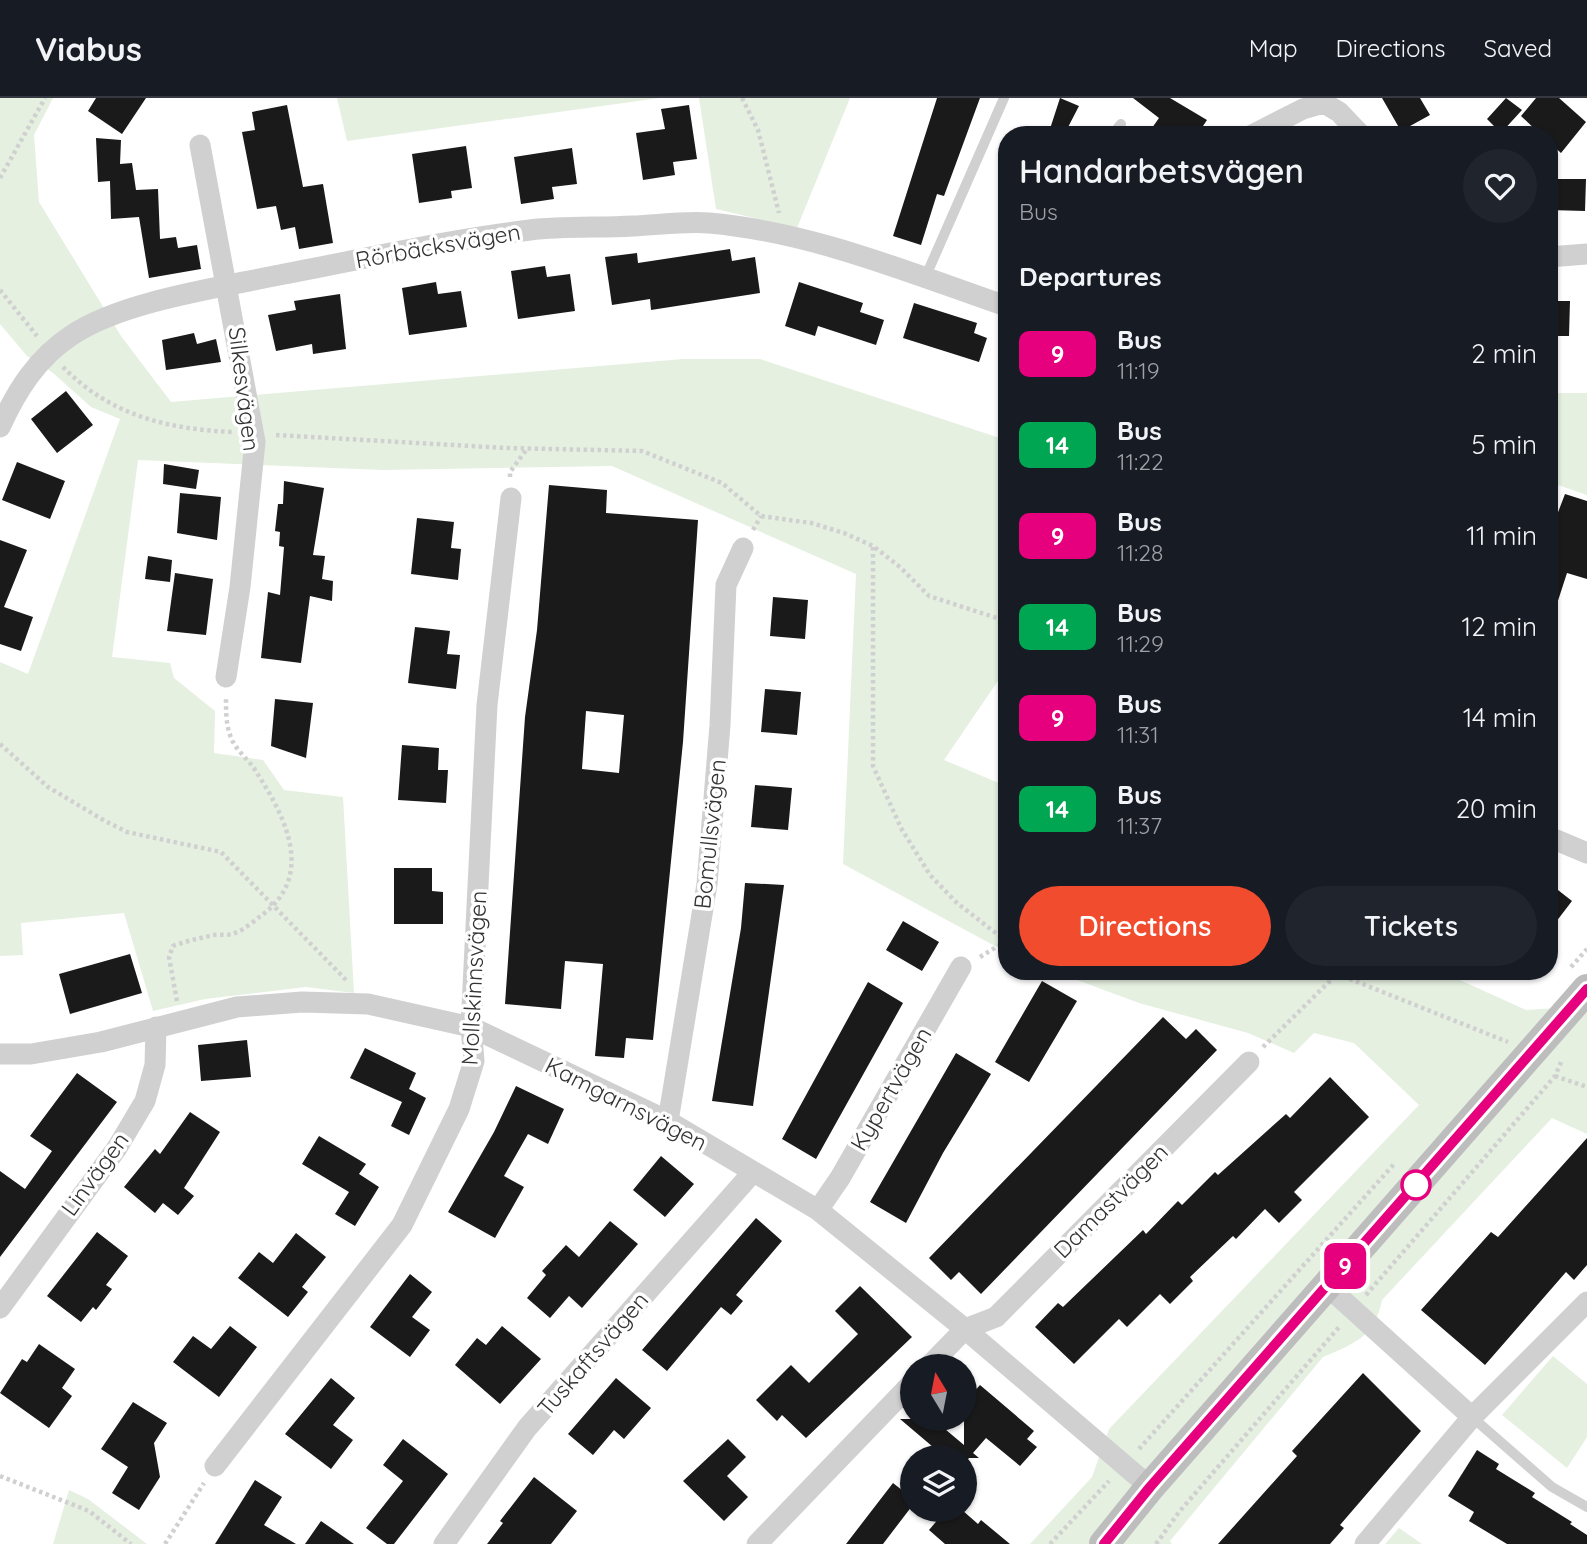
<!DOCTYPE html>
<meta charset="utf-8">
<style>
:root{--surface:#171b24;--page:#20242c;--text:#f1f3f6;--muted:#9ea1a6;--line:#363941;--accent:#f14c2d}
body{margin:0;font-family:Quicksand,sans-serif;background:var(--page);color:var(--text);height:100vh;display:flex;flex-direction:column;font-size:26px;white-space:nowrap}
*{box-sizing:border-box;margin:0}
p{font-size:23px;color:var(--muted)}
.icon{flex:none;width:38px;height:38px;fill:none;stroke:currentColor;stroke-width:2;stroke-linecap:round;stroke-linejoin:round}
.map{position:relative;flex:1;overflow:hidden}
.side{position:absolute;left:998px;top:28px;width:560px;height:854px;display:flex;flex-direction:column;background:var(--surface);border-radius:28px;box-shadow:0 2px 5px #0004}
.side>*{flex:none}
.badge{padding:0 14px;border-radius:10px;font-size:24px;line-height:46px}
.needle{width:46px;rotate:350deg}
.tools{position:absolute;left:900px;top:1256px;display:grid;gap:14px}
.tools a{display:grid;place-items:center;width:77px;height:77px;border-radius:50%;background:var(--surface);box-shadow:0 2px 5px #0004;font-size:35px}
.map>.badge{position:absolute;translate:-50% -50%;box-shadow:0 0 0 4px #fff}
h2{padding:0 21px;font-size:26px;line-height:63px}
.round{display:grid;place-items:center;flex:none;width:74px;height:74px;border-radius:37px;background:var(--page)}
.headline{display:flex;align-items:center;justify-content:space-between;height:119px;padding:0 21px}
h1{font-size:33px;font-weight:600;line-height:52px}
.button{display:flex;gap:14px;margin-top:auto;padding:14px 21px}
.button a{flex:1;height:80px;border-radius:42px;background:var(--accent);color:#fff;font-size:28px;font-weight:600;line-height:80px;text-align:center}
.button a+a{background:var(--page);color:var(--text)}
ul{padding:0;list-style:none}
li{display:flex;align-items:center;gap:21px;height:91px;padding:0 21px}
li div{flex:1}
li b{display:block;font-size:26px}
li em{font-style:normal}
li .badge{min-width:77px;font-weight:700;text-align:center}
header{display:flex;align-items:center;gap:42px;box-sizing:border-box;height:98px;padding:0 35px;background:var(--surface);border-bottom:2px solid var(--line)}
header strong{font-size:33px}
nav{display:flex;gap:38px;margin-inline-start:auto;font-size:24px}
.map>svg:first-child{display:block}
.green{fill:#e5f0e1}
.building{fill:#1a1a1a;fill-rule:evenodd}
.lines{fill:none;stroke-linecap:round;stroke-linejoin:round}
.path{stroke:#d0d0d0;stroke-width:4.5;stroke-dasharray:3.5 3.5;stroke-linecap:butt}
.lane{stroke:#d0d0d0;stroke-width:10}
.street{stroke:#d0d0d0;stroke-width:21}
.secondary{stroke:#bdbdbd;stroke-width:30}
.line-casing{stroke:#fff;stroke-width:16}
.line{stroke:#e6007e;stroke-width:10}
.stop-dot{fill:#fff;stroke:#e6007e;stroke-width:3.5}
.labels{text-anchor:middle;stroke-width:7;stroke-linejoin:round;paint-order:stroke}
.street-label{font-size:23px;fill:#333;stroke:#fff}
</style>
<header>
<strong>Viabus</strong>
<nav><a>Map</a><a>Directions</a><a>Saved</a></nav>
</header>
<div class="map">
<svg width="1587" height="1446" viewBox="0 0 1587 1446">
<rect width="100%" height="100%" fill="#fff"/>
<path class="green" d="M0,0H53L34,37L39,104L121,238L171,304L683,261H760L1006,342V571L944,662L1006,688V854L843,766L856,476L612,368L383,372L138,362L112,559L170,565L174,580L215,613L214,655L263,662L284,692L343,699L354,895L306,889L205,901L153,913L124,815L21,825L23,857L0,858V564L28,576L120,321L91,309L53,275L27,258L0,226Z
M337,0H660L347,43Z
M699,0H850L797,130L716,111Z
M1549,295H1587V397L1549,384Z
M1053,873H1440L1526,912L1587,908V1036L1552,1020L1382,1202C1375,1238 1356,1245 1323,1259L1170,1443L1172,1446H1030L1092,1379L1109,1331L1419,1007L1354,945L1314,935L1294,955L1248,935L1139,905Z
M1553,1258L1587,1286V1339L1567,1370L1502,1317Z
M69,1392L88,1401L147,1446H53Z
M1399,1430L1422,1446H1385Z"/>
<path class="building" d="M96,0H146L122,36L88,13Z
M937,0H980L944,98L937,96L921,147L893,138Z
M1060,0L1079,8L1064,37H1048Z
M1133,0H1170L1207,22L1197,37H1147L1159,20Z
M1382,0H1420L1430,17L1401,33Z
M1506,0L1522,12L1501,35L1487,21Z
M1536,0H1559L1586,24L1561,55L1549,44V37H1541L1521,18Z
M287,7L303,89L323,86L333,145L299,151L295,129L281,132L276,108L257,111L242,34L255,32L252,14Z
M689,7L697,61L673,64L675,77L643,82L636,35L665,31L661,11Z
M96,40L121,42L120,66L132,65L136,92L158,91L160,141L176,139L178,150L197,147L201,171L149,180L139,119L111,121L110,83L98,84Z
M466,48L472,90L451,93L452,100L419,105L412,56Z
M572,50L577,86L552,89L554,101L521,106L514,59Z
M1549,81H1586L1585,113L1549,112Z
M730,151L732,163L755,159L760,195L651,212L650,201L612,207L605,159L637,155L638,165Z
M545,168L547,179L570,176L575,213L518,221L511,173Z
M436,184L438,196L461,193L467,229L409,237L402,190Z
M799,184L863,205L860,214L884,222L876,247L818,228L815,238L785,228Z
M340,196L346,251L313,256L312,246L276,253L268,217L296,212L294,203Z
M1549,203H1570L1569,238H1549Z
M914,205L977,225L974,235L987,240L979,264L903,240Z
M194,235L197,246L216,241L221,264L166,272L162,242Z
M66,293L93,327L57,355L31,321Z
M17,364L65,383L50,421L2,402Z
M164,366L199,372L196,391L163,386Z
M284,383L324,390L313,457L325,458L322,481L333,483L332,503L310,498L301,565L261,560L268,494L280,497L284,449L279,448L280,434L275,433L278,406H283Z
M549,387L607,392L606,415L698,422L683,644L653,942L626,940L624,960L595,958L603,866L565,863L561,911L505,906L525,619L537,532ZM586,613L624,617L619,675L582,671Z
M180,395L221,399L217,442L177,435Z
M1565,396L1587,403V481L1567,475L1553,518L1549,517V438Z
M417,420L454,424L451,450L461,451L458,482L411,476Z
M0,442L27,452L4,509L33,519L21,553L0,546Z
M148,458L172,462L170,484L145,481Z
M175,475L213,481L206,537L167,533Z
M773,499L808,502L805,541L770,538Z
M415,529L450,533L447,556L460,557L456,591L408,585Z
M765,591L801,594L797,637L761,634Z
M275,601L313,605L306,660L271,648Z
M402,647L439,650L438,672H448L446,705L398,702Z
M755,687L792,690L788,732L751,729Z
M394,770H432V793L443,794V826H394Z
M745,785L784,787L753,1008L712,1003L741,830Z
M1549,785L1572,803L1549,833Z
M903,823L939,844L922,873L886,852Z
M130,856L142,895L70,916L59,876Z
M1042,883L1077,903L1029,984L995,964Z
M868,884L903,905L816,1061L782,1041Z
M1163,919L1186,941L1196,931L1217,952L981,1196L959,1174L951,1182L929,1160Z
M247,942L251,979L201,983L198,947Z
M365,950L416,975L409,991L426,1000L409,1037L391,1028L402,1004L350,980Z
M956,955L991,976L943,1055L906,1125L870,1104Z
M77,975L117,1004L0,1159V1073L25,1091L52,1053L30,1038Z
M1330,979L1369,1019L1294,1094L1302,1102L1279,1125L1265,1111L1236,1141L1233,1138L1190,1179L1193,1183L1170,1206L1160,1196L1127,1229L1119,1221L1074,1266L1035,1229L1058,1205L1063,1209L1143,1132L1146,1136L1178,1103L1182,1107L1215,1074L1218,1077L1286,1016L1290,1020Z
M516,988L564,1011L548,1046L528,1036L504,1078L524,1089L495,1140L448,1114L494,1034Z
M190,1014L220,1034L184,1090L194,1098L178,1117L163,1105L155,1115L124,1089L155,1051L160,1056Z
M319,1038L366,1066L359,1076L379,1089L355,1128L335,1116L349,1094L302,1066Z
M1587,1040V1167L1574,1182L1566,1174L1485,1267L1421,1212L1491,1134L1498,1139Z
M661,1058L694,1086L665,1119L633,1092Z
M756,1120L782,1143L736,1197L743,1203L731,1217L721,1209L667,1273L642,1252Z
M610,1123L638,1146L582,1210L569,1198L550,1220L527,1200L546,1177L542,1173L566,1147L579,1159Z
M97,1134L128,1158L106,1187L112,1191L96,1212L93,1209L81,1224L47,1198Z
M296,1135L326,1159L302,1189L308,1194L288,1219L238,1180L259,1154L273,1165Z
M410,1176L432,1194L412,1219L430,1232L410,1259L370,1229Z
M860,1188L912,1239L806,1340L782,1317L777,1323L756,1302L791,1267L809,1285L858,1236L835,1213Z
M230,1228L257,1249L219,1299L173,1264L193,1238L211,1251Z
M502,1228L541,1261L500,1306L455,1267L477,1240L486,1247Z
M39,1246L75,1271L62,1290L72,1298L49,1330L0,1295L22,1261L27,1264Z
M1363,1275L1421,1333L1340,1427L1344,1430L1330,1446H1218L1297,1358L1292,1353Z
M331,1280L355,1300L333,1327L353,1342L331,1371L285,1336Z
M616,1280L651,1310L624,1341L614,1332L593,1357L568,1336Z
M980,1287L1034,1333L1027,1341L1037,1349L1020,1368L986,1340L973,1355L979,1360H969L964,1366V1360H946L900,1321H933L964,1347V1305Z
M133,1304L167,1325L154,1345L160,1379L139,1412L112,1395L128,1369L101,1351Z
M403,1341L448,1376L394,1446H387L366,1430L403,1383L383,1367Z
M728,1341L746,1359L727,1378L748,1399L724,1423L683,1383Z
M1477,1352L1499,1366L1496,1371L1535,1395L1532,1399L1572,1424L1570,1426L1587,1437V1446H1507L1469,1423L1474,1414L1448,1398Z
M534,1379L577,1413L551,1446H487L503,1425L500,1423Z
M255,1382L282,1399L264,1427L296,1446H215Z
M893,1385L912,1400V1408L883,1446H846Z
M946,1412H962L978,1426L981,1422L1010,1446H945L929,1432Z
M321,1423L354,1446H305Z"/>
<g class="lines">
<path class="path" d="M742,0L758,32L779,115
M0,80L45,0
M0,192L37,238
M63,269C110,317 166,331 232,334
M276,337L506,350L642,353L722,385L761,418L811,425L844,435L873,448L900,469L929,498L1006,523
M510,379V374L526,352
M753,432L761,418
M873,449V668L901,730L930,777L957,805L1006,843
M0,646L48,689L105,723L127,734L221,754L346,882
M980,859L1006,843
M1571,869L1587,851
M1330,873L1508,944
M177,903L169,859L173,848C186,843 200,840 214,837C221,836 229,838 235,835C244,832 254,823 262,817C316,777 285,718 255,672C248,661 237,653 232,642C226,629 226,615 226,601
M1263,949L1337,876
M1555,978L1587,989
M1366,1197L1555,978L1562,962
M1139,1351L1395,1065
M0,1378L89,1413L131,1446
M165,1446L204,1385
M1050,1446L1109,1383
M1156,1446L1179,1414L1340,1228"/>
<path class="lane" d="M1112,37L1121,26
M925,180L1004,0
M1472,1319L1552,1389L1587,1409"/>
<path class="street" d="M1252,37L1303,11L1324,5L1339,14L1361,37
M200,47L255,344L240,489L226,579
M1549,159L1587,156
M0,329C17,292 37,260 72,237C121,204 216,190 274,178C359,162 445,142 530,132C564,128 599,130 633,128C658,127 685,123 709,125C812,134 910,175 1006,208
M1549,739L1587,755
M0,956H31L101,944L237,909L302,904L368,906L471,929L668,1023L818,1112L965,1231L1150,1389
M668,1023L707,786L720,627L726,487L743,450
M818,1112L840,1080L961,869
M1327,1188L1472,1319
M0,1210L117,1050L145,1003L155,967L156,929
M928,1269L965,1231L996,1219L1249,964
M215,1368L402,1127L459,1011L474,963L471,929L487,607L511,400
M444,1446L527,1330L753,1074
M757,1446L912,1285
M1365,1446L1472,1319L1587,1204"/>
<path class="secondary" d="M1104,1446L1150,1389L1587,891"/>
</g>
<g class="lines">
<g class="line-casing">
<path id="line" d="M1104,1446L1150,1389L1587,891"/>
</g>
<use href="#line" class="line"/>
</g>
<circle class="stop-dot" cx="1416" cy="1087" r="14"/>
<g class="labels">
<g class="street-label">
<text transform="translate(438 148) rotate(-10)" y="8">Rörbäcksvägen</text>
<text transform="translate(244 291) rotate(83)" y="8">Silkesvägen</text>
<text transform="translate(710 736) rotate(-84)" y="8">Bomullsvägen</text>
<text transform="translate(474 880) rotate(-87)" y="8">Mollskinnsvägen</text>
<text transform="translate(891 991) rotate(-60)" y="8">Kypertvägen</text>
<text transform="translate(626 1006) rotate(27)" y="8">Kamgarnsvägen</text>
<text transform="translate(95 1076) rotate(-54)" y="8">Linvägen</text>
<text transform="translate(1111 1103) rotate(-45)" y="8">Damastvägen</text>
<text transform="translate(593 1256) rotate(-49)" y="8">Tuskaftsvägen</text>
</g>
</g>
</svg>
<div class="tools">
<a><svg class="needle" viewBox="-14 -14 28 28"><path d="M0-13l5 13h-10z" fill="#e53935"/><path d="M0 13l5-13h-10z" fill="#9ea1a6"/></svg></a>
<a><svg class="icon" aria-label="layers" viewBox="0 0 24 24"><path d="M12 4l9 5-9 5-9-5zM3 14l9 5 9-5"/></svg></a>
</div>
<b class="badge" style="left:1345px;top:1168px;background:#e6007e;color:#fff">9</b>
<section class="side">
<div class="headline"><div><h1>Handarbetsvägen</h1><p>Bus</p></div><a class="round"><svg class="icon" aria-label="heart" viewBox="0 0 24 24"><path d="M12 20l-8-8c-3-5 5-10 8-4 3-6 11-1 8 4z"/></svg></a></div>
<h2>Departures</h2>
<ul>
<li><span class="badge" style="background:#e6007e;color:#fff">9</span><div><b>Bus</b><p>11:19</p></div><em>2 min</em></li>
<li><span class="badge" style="background:#00a651;color:#fff">14</span><div><b>Bus</b><p>11:22</p></div><em>5 min</em></li>
<li><span class="badge" style="background:#e6007e;color:#fff">9</span><div><b>Bus</b><p>11:28</p></div><em>11 min</em></li>
<li><span class="badge" style="background:#00a651;color:#fff">14</span><div><b>Bus</b><p>11:29</p></div><em>12 min</em></li>
<li><span class="badge" style="background:#e6007e;color:#fff">9</span><div><b>Bus</b><p>11:31</p></div><em>14 min</em></li>
<li><span class="badge" style="background:#00a651;color:#fff">14</span><div><b>Bus</b><p>11:37</p></div><em>20 min</em></li>
</ul>
<div class="button"><a>Directions</a><a>Tickets</a></div>
</section>
</div>
